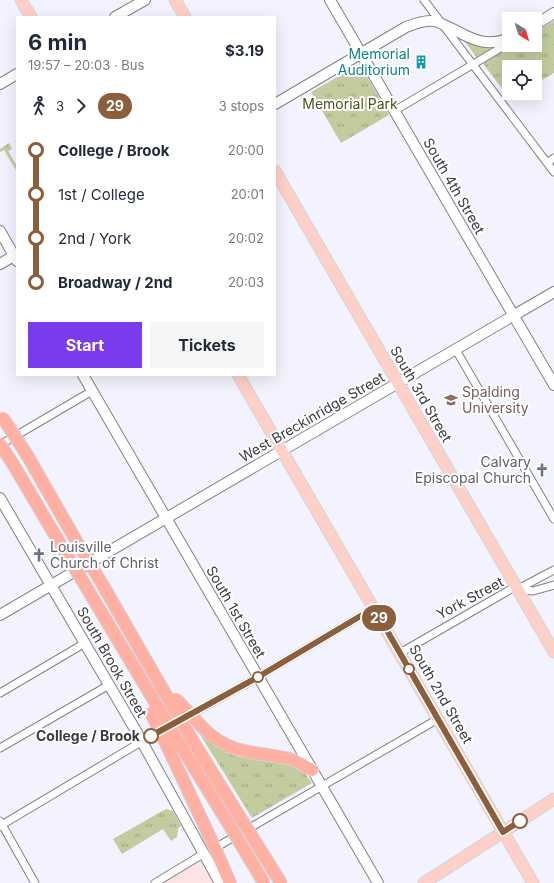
<!DOCTYPE html>
<meta charset="utf-8">
<style>
:root{--surface:#fff;--page:#f6f6f7;--text:#1f2937;--muted:#747a83;--accent:#7c3aed}
body{margin:0;font-family:Inter,sans-serif;background:var(--page);color:var(--text);height:100vh;display:flex;flex-direction:column;font-size:15px;white-space:nowrap}
*{box-sizing:border-box;margin:0}
p{font-size:13px;color:var(--muted)}
.icon{flex:none;width:22px;height:22px;fill:none;stroke:currentColor;stroke-width:2;stroke-linecap:round;stroke-linejoin:round}
.map{position:relative;flex:1;overflow:hidden}
.details{position:absolute;left:16px;top:16px;width:260px;height:360px;display:flex;flex-direction:column;background:var(--surface);border-radius:0px;box-shadow:0 4px 16px #0002}
.details>*{flex:none}
.badge{padding:0 8px;border-radius:13px;font-size:14px;line-height:26px}
.needle{width:26px;rotate:142deg}
.tools{position:absolute;left:502px;top:12px;display:grid;gap:8px}
.tools a{display:grid;place-items:center;width:40px;height:40px;border-radius:0px;background:var(--surface);box-shadow:0 4px 16px #0002;font-size:20px}
.map>.badge{position:absolute;translate:-50% -50%;box-shadow:0 0 0 2px #fff}
.legs{display:flex;align-items:center;gap:6px;height:44px;padding:0 12px;font-size:13px}
.legs p{margin-inline-start:auto}
.headline{display:flex;align-items:center;justify-content:space-between;height:68px;padding:0 12px}
h1{font-size:22px;font-weight:700;line-height:30px}
.primary-button{display:flex;gap:8px;margin-top:auto;padding:8px 12px}
.primary-button a{flex:1;height:46px;border-radius:0px;background:var(--accent);color:#fff;font-size:16px;font-weight:700;line-height:46px;text-align:center}
.primary-button a+a{background:var(--page);color:var(--text)}
ul{padding:0 12px;list-style:none}
li{display:flex;align-items:center;gap:14px;height:44px;font-size:15px}
li i{display:grid;place-items:center;width:6px;height:100%;margin:0 5px;background:currentColor}
li i::after{content:'';width:10px;height:10px;margin:-5px;border:3px solid;border-radius:50%;background:var(--surface)}
li p{margin-inline-start:auto}
li:first-child i{background:linear-gradient(#0000 50%,currentColor 0)}
li:last-child i{background:linear-gradient(currentColor 50%,#0000 0)}
.map>svg:first-child{display:block}
.medical{fill:#fee3e3}
.grass{fill:url(#grass-tufts)}
.lines{fill:none;stroke-linecap:round;stroke-linejoin:round}
.street-casing{stroke:#81818b;stroke-width:9}
.secondary-casing{stroke:#81818b;stroke-width:12}
.primary-casing{stroke:#d4d4d5;stroke-width:13}
.highway-casing{stroke:#d4d4d5;stroke-width:14}
.street{stroke:#fff;stroke-width:7}
.secondary{stroke:#fff;stroke-width:10}
.primary{stroke:#ffd0c8;stroke-width:11}
.highway{stroke:#ffb0a3;stroke-width:12}
.highway-bridge-casing{stroke:#d4d4d5;stroke-width:14;stroke-linecap:butt}
.highway-bridge{stroke:#ffb0a3;stroke-width:12}
.line-1-casing{stroke:#fff;stroke-width:9}
.line-1{stroke:#8b5e3c;stroke-width:6}
.stop-1-dot{fill:#fff;stroke:#8b5e3c;stroke-width:2}
.labels{text-anchor:middle;stroke-width:4;stroke-linejoin:round;paint-order:stroke}
.culture-label{font-size:14px;fill:#0d838f;stroke:#fff;text-anchor:end}
.park-label{font-size:14px;fill:#4b551b;stroke:#fff}
.street-label{font-size:14px;fill:#3c3c40;stroke:#fff}
.education-label{font-size:14px;fill:#785e54;stroke:#fff;text-anchor:start}
.worship-label{font-size:14px;fill:#5b616d;stroke:#fff;text-anchor:end}
.stop-label{font-size:14px;font-weight:bold;fill:#3c3c40;stroke:#fff;text-anchor:end}
</style>
<div class="map">
<svg width="554" height="883" viewBox="0 0 554 883">
<defs>
<pattern id="grass-tufts" width="24" height="20" patternUnits="userSpaceOnUse"><rect width="24" height="20" fill="#c2cc9f"/><path d="M3 7l-1-3M5 7V3M7 7l1-3M15 17l-1-3M17 17v-4M19 17l1-3" fill="none" stroke="#9fa783"/></pattern>
</defs>
<rect width="100%" height="100%" fill="#f3f3ff"/>
<path class="medical" d="M203,854L220,883H155Z"/>
<path class="grass" d="M554,21V73L535,84V67H509V93H520L510,99L484,65L485,62L514,45H535V32Z
M463,39L489,46L491,50L477,58Z
M360,64L389,115L341,143L311,92Z
M9,143L12,149L8,151L17,166V172L4,150L0,152V149Z
M193,723L200,730L279,759L304,772L312,783L252,818Z
M166,809L173,811L181,826L178,828L177,837L171,841L163,829L122,854L113,839Z"/>
<g class="lines">
<g class="street-casing">
<path id="street" d="M424,0L554,172
M394,111L509,43
M547,163L554,158
M456,350L554,519
M0,445L92,391
M518,589L533,591L554,585
M400,653L506,592L511,589H518L554,570
M0,693L85,643
M0,748L109,685
M0,821L35,883
M0,826L141,742L258,677L374,608
M215,848L438,719
M155,883L203,854"/>
</g>
<g class="secondary-casing">
<path id="secondary" d="M330,0L554,385
M115,17L145,0
M535,25L554,13
M0,84L17,74
M275,104L406,27C414,24 424,20 433,21C436,21 439,22 442,24C466,34 481,50 509,38
M0,231L17,261
M0,264L17,254
M83,375L378,883
M0,498L136,731L220,883
M0,615L554,292"/>
</g>
<g class="primary-casing">
<path id="primary" d="M21,0L31,17
M175,0L185,17
M275,171L554,652
M238,375L533,883
M424,883L554,799"/>
</g>
<g class="highway-casing">
<path id="highway" d="M27,455L78,544
M13,464L65,552
M101,582L170,702
M88,590L159,709
M205,730C235,758 259,750 293,760C300,763 306,767 312,770
M191,738L236,811
M181,746L225,818
M170,752L215,848L230,883"/>
</g>
<use href="#street" class="street"/>
<use href="#secondary" class="secondary"/>
<use href="#primary" class="primary"/>
<use href="#highway" class="highway"/>
<g class="highway-bridge-casing">
<path id="highway-bridge" d="M3,418L27,455
M0,444L13,464
M78,544L101,582
M65,552L88,590
M176,699L205,730
M170,702L191,738
M159,709L181,746
M151,713L170,752
M236,811L281,883
M225,818L264,883"/>
</g>
<use href="#highway-bridge" class="highway-bridge"/>
</g>
<g class="lines">
<g class="line-1-casing">
<path id="line-1" d="M151,736L258,677L374,608L503,832L520,821"/>
</g>
<use href="#line-1" class="line-1"/>
</g>
<defs>
<g id="building-bare" transform="scale(1.08)"><path d="M-4-6H4V6H1V3H-1V6H-4ZM-2.5-4.3h1.7v1.8h-1.7ZM.8-4.3h1.7v1.8H.8ZM-2.5-1h1.7V.8h-1.7ZM.8-1h1.7V.8H.8Z" fill="#0f9aa8" stroke="#fff" stroke-width="2.5" paint-order="stroke"/></g>
<g id="university-bare" transform="scale(1.08)"><path d="M0-5L7-2L0 1L-7-2ZM-4 1L0 2.5L4 1V4Q0 6-4 4Z" fill="#8d6e63" stroke="#fff" stroke-width="2.5" paint-order="stroke"/></g>
<g id="church-bare" transform="scale(1.08)"><path d="M-1.2-6h2.4v3.5h3.3v2.4h-3.3V6h-2.4V-.1h-3.3v-2.4h3.3Z" fill="#6b7280" stroke="#fff" stroke-width="2.5" paint-order="stroke"/></g>
</defs>
<g fill-rule="evenodd">
<use href="#building-bare" x="421" y="62"/>
<use href="#university-bare" x="451" y="400"/>
<use href="#church-bare" x="542" y="470"/>
<use href="#church-bare" x="39" y="555"/>
</g>
<g class="stop-1-dot">
<circle cx="409" cy="669" r="5"/>
<circle cx="258" cy="677" r="5"/>
<circle cx="151" cy="736" r="7"/>
<circle cx="520" cy="821" r="7"/>
</g>
<g class="labels">
<g class="culture-label">
<text x="410" y="59">Memorial<tspan x="410" dy="16">Auditorium</tspan></text>
</g>
<g class="park-label">
<text x="350" y="109">Memorial Park</text>
</g>
<g class="street-label">
<text transform="translate(454 186) rotate(60)" y="5">South 4th Street</text>
<text transform="translate(421 394) rotate(60)" y="5">South 3rd Street</text>
<text transform="translate(312 417) rotate(-30)" y="5">West Breckinridge Street</text>
<text transform="translate(470 598) rotate(-28)" y="5">York Street</text>
<text transform="translate(236 612) rotate(60)" y="5">South 1st Street</text>
<text transform="translate(112 662) rotate(60)" y="5">South Brook Street</text>
<text transform="translate(441 694) rotate(60)" y="5">South 2nd Street</text>
</g>
<g class="education-label">
<text x="462" y="397">Spalding<tspan x="462" dy="16">University</tspan></text>
</g>
<g class="worship-label">
<text x="531" y="467">Calvary<tspan x="531" dy="16">Episcopal Church</tspan></text>
<text x="50" y="552" text-anchor="start">Louisville<tspan x="50" dy="16">Church of Christ</tspan></text>
</g>
<g class="stop-label">
<text x="140" y="741">College / Brook</text>
</g>
</g>
</svg>
<div class="tools">
<a><svg class="needle" viewBox="-14 -14 28 28"><path d="M0-13l5 13h-10z" fill="#e53935"/><path d="M0 13l5-13h-10z" fill="#747a83"/></svg></a>
<a><svg class="icon" aria-label="locate" viewBox="0 0 24 24"><circle cx="12" cy="12" r="6"/><path d="M12 2v4M12 18v4M2 12h4M18 12h4"/></svg></a>
</div>
<b class="badge" style="left:379px;top:618px;background:#8b5e3c;color:#fff">29</b>
<section class="details">
<div class="headline"><div><h1>6 min</h1><p>19:57 – 20:03 · Bus</p></div><b>$3.19</b></div>
<div class="legs"><svg class="icon" aria-label="walk" viewBox="0 0 24 24"><circle cx="13" cy="4" r="2"/><path d="M13 8l-2 6 4 7M11 14l-3 7M7 12l3-4h3l4 4"/></svg>3<svg class="icon" aria-label="forward" viewBox="0 0 24 24"><path d="M9 5l7 7-7 7"/></svg><b class="badge" style="background:#8b5e3c;color:#fff">29</b><p>3 stops</p></div>
<ul>
<li><i style="color:#8b5e3c"></i><b>College / Brook</b><p>20:00</p></li>
<li><i style="color:#8b5e3c"></i><span>1st / College</span><p>20:01</p></li>
<li><i style="color:#8b5e3c"></i><span>2nd / York</span><p>20:02</p></li>
<li><i style="color:#8b5e3c"></i><b>Broadway / 2nd</b><p>20:03</p></li>
</ul>
<div class="primary-button"><a>Start</a><a>Tickets</a></div>
</section>
</div>
